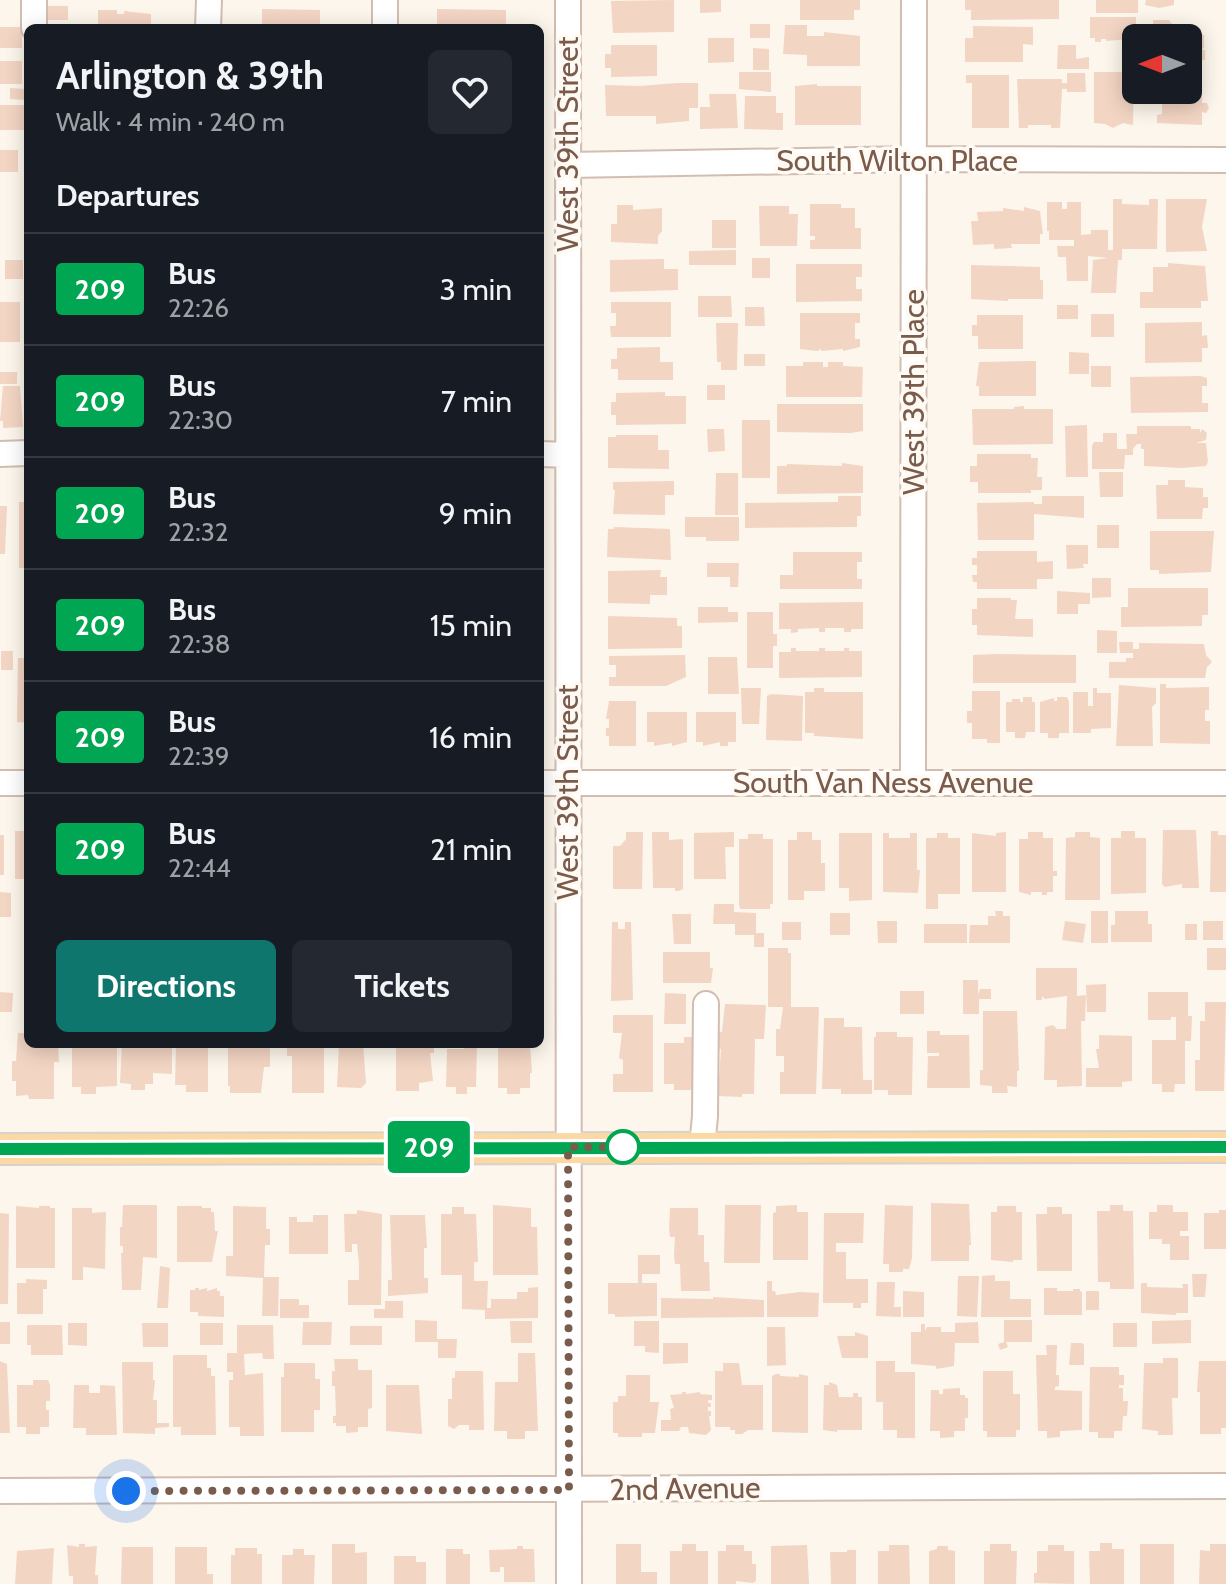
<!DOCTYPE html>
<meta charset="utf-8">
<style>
:root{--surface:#171b24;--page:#242831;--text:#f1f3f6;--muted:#9ea1a6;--line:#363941;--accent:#0f766e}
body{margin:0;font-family:Cabin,sans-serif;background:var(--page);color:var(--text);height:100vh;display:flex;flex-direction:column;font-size:30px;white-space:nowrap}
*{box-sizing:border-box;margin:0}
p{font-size:26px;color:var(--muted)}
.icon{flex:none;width:44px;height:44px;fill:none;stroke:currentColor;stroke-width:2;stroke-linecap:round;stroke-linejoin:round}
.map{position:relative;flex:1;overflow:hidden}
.drawer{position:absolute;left:24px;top:24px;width:520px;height:1024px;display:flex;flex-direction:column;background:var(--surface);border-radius:12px;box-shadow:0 4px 20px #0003}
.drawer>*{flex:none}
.badge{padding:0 16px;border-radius:6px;font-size:28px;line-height:52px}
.needle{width:52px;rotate:270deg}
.controls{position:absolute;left:1122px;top:24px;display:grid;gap:16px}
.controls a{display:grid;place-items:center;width:80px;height:80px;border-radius:12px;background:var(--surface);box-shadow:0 4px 20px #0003;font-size:40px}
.you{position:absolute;width:40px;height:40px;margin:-20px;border:6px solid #fff;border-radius:50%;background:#1a73e8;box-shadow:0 0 0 12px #1a73e833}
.map>.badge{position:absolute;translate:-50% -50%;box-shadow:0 0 0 4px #fff}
h2{padding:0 32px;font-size:30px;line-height:72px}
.round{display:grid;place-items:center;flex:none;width:84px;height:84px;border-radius:12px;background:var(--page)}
.overview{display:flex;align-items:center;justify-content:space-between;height:136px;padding:0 32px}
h1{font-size:38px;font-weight:700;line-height:60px}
.action{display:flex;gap:16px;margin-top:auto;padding:16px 32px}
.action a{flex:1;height:92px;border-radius:12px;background:var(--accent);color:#fff;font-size:32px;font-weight:700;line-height:92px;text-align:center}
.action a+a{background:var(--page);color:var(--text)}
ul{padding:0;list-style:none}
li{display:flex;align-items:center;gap:24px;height:112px;padding:0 32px;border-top:2px solid var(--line)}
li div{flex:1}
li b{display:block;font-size:30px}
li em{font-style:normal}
li .badge{min-width:88px;font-weight:700;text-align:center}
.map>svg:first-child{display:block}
.building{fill:#f3d5c3}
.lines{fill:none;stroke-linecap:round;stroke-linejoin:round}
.minor-casing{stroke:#d1beb0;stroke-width:28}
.major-casing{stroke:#dad1cd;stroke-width:34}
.minor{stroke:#fff;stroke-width:24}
.major{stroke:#fbd9a5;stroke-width:30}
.line-casing{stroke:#fff;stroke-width:18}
.line{stroke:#00a651;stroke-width:12}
.walk{stroke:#7a5c4d;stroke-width:8;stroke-dasharray:0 14.4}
.stop-dot{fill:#fff;stroke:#00a651;stroke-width:4}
.labels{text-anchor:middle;stroke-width:7;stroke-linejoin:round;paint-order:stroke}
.street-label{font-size:30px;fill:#7a5c4d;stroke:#fffaf3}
</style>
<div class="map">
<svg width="1226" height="1584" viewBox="0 0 1226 1584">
<rect width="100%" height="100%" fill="#fdf6ec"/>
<path class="building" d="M674,0V32L613,33L611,1Z
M700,0H721V12L700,13Z
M800,0H860V10H854V20H800Z
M965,0H1059V19L971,20V10H965Z
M1096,0H1138V13H1096Z
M1146,0H1174V5L1159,8L1145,5Z
M47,6H68V20H47Z
M262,9L320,10V28H262Z
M437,9L506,10V28H425V25H437Z
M98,10H117V14H124V11L151,14V28H98Z
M1090,17H1136V27H1132V39L1106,41V39H1101V42H1095V38H1090Z
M1153,20H1169L1173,25H1194V33L1204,35V48L1201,50H1205V60H1201V64H1188V38H1153Z
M750,24H770V38H750Z
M785,25H807V36H824V32L860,36V66H807V55L783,54Z
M973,26L1033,27V45L1023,44V62H965V38H973Z
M0,27H22V48H0Z
M708,38H734V62L708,63Z
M611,45H657V76L611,77V68H605V54H611Z
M1058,45H1076V59L1089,57V69H1057Z
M753,48L769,49V70H753Z
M0,61H22V84H0Z
M739,72H771V92L739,89Z
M1094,72H1134L1133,125L1123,123L1113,128L1105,124L1094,123Z
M1067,73H1085L1086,92H1067V89H1062L1060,128H1051V125H1028V128H1019L1017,79H1062V83H1067Z
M966,75H1009V128H972V83H966Z
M677,83H698V108H689V121L656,124V116H606L605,85L639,86Z
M817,84V86H861V125H795V86Z
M10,88L25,89L24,100L10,99Z
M1202,89V103H1207L1209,108L1206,113L1202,112V125L1157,123V115L1162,114V90Z
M709,94H736L738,128L700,129V107H710Z
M745,96H776V113H783V130L744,129Z
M0,105H25L24,130H0Z
M0,150H18V172H0Z
M1113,199H1122V204L1149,205V199H1158L1157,249H1122V260H1118L1116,293H1091L1093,260L1108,258L1088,256V281H1067L1066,257H1058L1057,246H1074V240H1049V231H1047V202H1062V209H1067V202H1081V235L1091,234V230H1108V250H1113Z
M1166,199H1207L1202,227L1207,251L1166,252Z
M810,204H841V208H855V228H861V249H810V240H815V236H810Z
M617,205H633V210L662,208V231L658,236V244L611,242V224H617Z
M759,206H789V214H798L797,246H760Z
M1024,207L1040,211L1043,234H1040V244H1011L1012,248L994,249V244L973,245L971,221H978L977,212L1003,211V208L1024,211Z
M712,220H736V248H712Z
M736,250V265H689V251Z
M752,258H770V278H752Z
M664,259V269H678V290L610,292V260Z
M5,260H23V279H5Z
M1168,263L1205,266L1208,301H1201V308H1140V292H1153V267H1168Z
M796,264H862V277H856V289H862V301L796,302Z
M971,265L1040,267V280H1043V299H1008V301L971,299Z
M698,296H731L732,317H698Z
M0,302H20V342H0Z
M611,302H671V337H611L610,326H616V313H611Z
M1057,305H1078V319H1057Z
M745,307H764L765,326H745Z
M800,313H860V323H855V339H860V347L843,351V349L821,351V349L817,351L800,349Z
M1091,314H1114V337H1091Z
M977,315H1023V349H978V336H972V325H977Z
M1202,322V336L1207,335L1208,348H1202V362L1145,363V323Z
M716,323H738L737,370H721V362H717Z
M660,347V362H673V380H618V369H611V359H617V348Z
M1069,352L1089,353V374H1069Z
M744,354H765V366H744Z
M1036,361V396H979V386H976L979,362Z
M803,362H823V367H828V362H843V366L863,367L862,397H786V366H803Z
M1091,366H1111V387H1091Z
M0,372H17V384H0Z
M1200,376L1207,378V386H1202V403H1208V412L1131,413L1130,377Z
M707,385H725V400H707Z
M3,386H20L23,427L3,428V421H0Z
M665,392V396H686V424L616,425V415H611V402H616V393Z
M777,404H863V431L851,433L777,432Z
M1024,406V409H1053V444L973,445L972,409H1014V407Z
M742,420H770V478H742Z
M1087,425L1088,477H1066L1065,426Z
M1137,426H1191V429H1200V433L1202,429L1207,433L1206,440L1196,443H1206L1208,462L1206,466L1181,468L1144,466V449H1141V444H1137L1133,449V455H1125L1124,469H1092V446L1094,442H1103V433H1117V449H1127L1126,434H1137Z
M707,429H724L725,451L708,452Z
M616,435H658V450H669V469L608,468V437H616Z
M977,454H1031V458H1038L1037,477H1042V490H1031V493H978V482H970V466H977Z
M842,463L863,466V493L777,494V466H787V464L842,466Z
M1099,472H1123V497H1100Z
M716,473H738V515H715Z
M1168,480H1185V487L1203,488V497H1208V508H1203L1202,519H1157L1156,485H1168Z
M674,481V495H665V515L613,514L615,490H613V482Z
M838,496H861V516H857V527L745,528V503L838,502Z
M1042,496H1084V518L1034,514V540H978L977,503L1034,502V504H1042Z
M19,502H28V568H19Z
M0,506H7L5,554H0Z
M685,517H739V541H706V537H685Z
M1097,525H1119V548H1097Z
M614,527L670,529L671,560L607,557L608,529H614Z
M1150,531H1214L1211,572L1159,574V570H1150Z
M1066,545H1088V564H1083L1084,568L1067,569Z
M977,551H1037V562L1053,561V579H1037V589H977V582H973L972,575H977V565H972V558H977Z
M793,552H862V562H857V579H862V589H780V575H793Z
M707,563H739L738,587H730V577H707Z
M661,570L660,577H667V595H650V604L608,603V571Z
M1092,578H1111V597L1092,598Z
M1128,588H1208V615H1202V626L1121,627V607H1128Z
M1057,591L1090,593V604H1078V614H1057Z
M977,598H1011V600H1017L1015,619H1033V637L977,635V625H972V609H977Z
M863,602V629H851V632H844V628H825V632H819V628L798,629V632L791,633V629H779V603Z
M698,607H728V612H738V622L698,623Z
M747,612H773V634H777V646H773V668H747Z
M608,616L677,618V626H682V648L608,649Z
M1097,630L1117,631V653H1097Z
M1119,642H1133V649H1139V643L1204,644L1206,655L1212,662L1207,667L1205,678H1109V662H1126V658H1133V653H1120Z
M791,648H796V651H819V648H825V651H844V648H849V651H862V677L779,678V652H791Z
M1,651H13V670H1Z
M996,654L1076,655V683H973V655Z
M685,655L686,677L666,686H609V677H616V665H609V656Z
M708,657H737L739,694H708Z
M18,658H28V723L17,722Z
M1160,684H1166V688L1209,687V710H1205V721H1210V744L1160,743Z
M1119,685L1156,688V703L1152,707L1153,746H1116Z
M741,688H761L759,724H742Z
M814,688H824V692H863V739L814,736V733H805V692H814Z
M1093,688H1097V693H1111V728L1091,729V733H1073V692H1088V706H1093Z
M972,691H1000V743H987V739H972V723H967V711H972Z
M771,694L803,696L802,741L766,740L767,696Z
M1023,697H1032V702H1035V732H1026L1025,738H1015V732H1006V702H1012V699H1020V702H1023Z
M1057,697H1067L1069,702V733H1059V738H1048V733H1040V702L1054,698V701H1057Z
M609,701H636V746H609V736H606V728H609V719H606Z
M647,712H687V742L672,746V743L654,746V742H647Z
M696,712H736V742H728V746H720V742L703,746V742H696Z
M1163,830H1196L1199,888H1182V884L1165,887L1162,884Z
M15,831H28V879H15Z
M1121,831H1135V838H1146V893L1111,894V838H1121Z
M1211,831H1218V835H1226V892H1210Z
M626,832H643L642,889H613V846H620L626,839Z
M652,832H669V840L683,839V889L679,891H675V888H653Z
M734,832V847H725L726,879H694V833Z
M797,832H812V840H821V863H825V891H804V900H788V840H797Z
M1006,832V892H972V833L996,836V833Z
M1028,832H1043V838H1053V871H1057V876H1053V892H1047V895H1042V892H1031V895L1019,892V839H1028Z
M1075,832H1090V837L1100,838V900H1065L1066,838L1075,837Z
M839,833H872V900L849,901V888H839Z
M883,833H889V838H910V833H917V870H920L918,893L883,892Z
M937,833H948V838H960V894H938V909H926V838H937Z
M748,834H763V839H773V904H770V909H740L739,904V839H748Z
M0,835H4V875H0Z
M0,892L11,893V917H0Z
M714,904H734V912L756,913V933H764V947H754V935H735V924H713Z
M995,911H1003V916H1010V943H969L970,925H988V916H996Z
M1091,911H1108V943H1091Z
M1115,911H1148V924H1152V942H1111V925H1115Z
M830,913H850V935H830Z
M672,914H691V944H674Z
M877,921H897V943H878Z
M1065,921L1086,924L1083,943L1062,940Z
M1203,921H1223V940H1203Z
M612,922H618V929H625V922H631L633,1000L611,1001Z
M782,922H801V940H782Z
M924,924H967V943H924Z
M1185,924H1197V940H1185Z
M768,948H788V953H791V1007H819L816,1094H780V1072H784V1056H776V1029H780L783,1007H768Z
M1207,948H1226V970H1207Z
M663,952H710V968H713L711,983H663Z
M1036,968H1077V996L1086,995L1085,1021H1081L1082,1086L1057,1087V1080H1044L1045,1027L1053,1025L1057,1029H1066L1067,996L1045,999L1042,996V1000H1036Z
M963,980H978V995L980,989H991V999H979V1014H963Z
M1106,984V1012H1087L1086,985Z
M900,991H924V1014H900Z
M0,992L13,993L12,1012H0Z
M1148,992H1188V1016H1192L1191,1041H1185V1084H1175L1174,1092H1162V1084H1152V1040H1176V1017H1171V1020H1148Z
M665,993L686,994V1024H664Z
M1205,1002H1226L1224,1091H1195V1060H1200V1021H1205Z
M725,1004L766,1005L764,1039H755L754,1094H742V1097L718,1096L721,1049H715V1031L722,1032Z
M983,1011H1017L1019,1071H1017V1087L1007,1086L1008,1093H992V1086L980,1085V1070H983Z
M613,1015H653V1092H613V1074H623V1060L619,1058L622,1033H613Z
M824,1018H844V1027H862L863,1080H872V1094H841V1089H822Z
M927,1031H940V1035H969L970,1088H927L928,1056H939V1053H927Z
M876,1032H897V1037H913L912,1095H888V1090H874V1037H876Z
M18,1033H28V1044H58L59,1062H54V1099H29L28,1095L16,1096V1081H12V1061H16Z
M1099,1035L1132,1036V1081L1122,1082V1087H1086V1068H1099L1096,1049H1099Z
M684,1037H697L696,1090H674V1084H664V1043H684Z
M72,1044H117V1086L96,1087V1094H81V1087H72Z
M122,1044H172V1074L153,1073V1084H145V1090H131V1084L120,1083Z
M176,1044L208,1046V1092H186V1085H175Z
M228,1044H270V1067H264L261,1093H230V1086H228Z
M287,1044H324V1093H292V1056H287Z
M339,1044H363L366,1083L361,1088L337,1087Z
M396,1044H434V1053H430L433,1081L419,1083V1091H396Z
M464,1044H477L476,1087H467V1094H456V1087H446L447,1049H464Z
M498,1044H530L532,1073H530V1088H520V1094H507V1088H498Z
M931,1203L969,1204L971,1245H969V1261H931Z
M123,1205H157V1258L143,1257L141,1290H122L121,1253H123V1246H120V1227H122Z
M493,1205L531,1208V1227H537L538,1275H493Z
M725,1205H761L760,1263H724Z
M797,1205V1212H808V1260H773V1213L776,1212V1206Z
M885,1205L913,1206L912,1258L909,1269H903V1272H889V1264H883Z
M1110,1205H1123V1211H1133L1134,1289H1110V1282H1098L1097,1211H1110Z
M1157,1205H1173V1212H1188V1231H1180V1236H1189V1260H1170V1244H1162V1239H1149V1212H1157Z
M16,1206L39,1208V1206H50V1208H55V1268H16Z
M177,1206H202V1208H211V1212H214L215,1231H218L212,1262H177Z
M233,1206L266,1207V1229H270V1245H265L264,1277H279L278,1316H262L263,1278L226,1276V1256H233Z
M997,1206H1016V1212H1022V1260H1013V1262L991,1260V1212H997Z
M452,1207H464V1214H476L478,1262H474V1281H488L487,1308H491V1299H517V1292H528V1288L538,1287V1318L485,1319V1310L462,1309V1275H441V1214H452Z
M1047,1207H1062V1214H1072V1271H1037L1036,1214H1047Z
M72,1208H92V1213L106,1212L105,1269L83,1267V1280H72Z
M670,1208H698V1235H704V1262H709L710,1291H681L680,1264H675L674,1255L675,1237H670L669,1228Z
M357,1210L382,1214L381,1305H348V1280H359V1264L357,1244H352V1252H345L344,1214H357Z
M1219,1210H1226V1249H1204V1213H1219Z
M0,1213L9,1214L8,1304H0Z
M824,1213H864L863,1243H836V1252H846V1279H868V1303H861V1308H853V1303H823Z
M313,1215H328V1254H289V1217H297V1222H313Z
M390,1215H425L427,1248H424V1278H428V1293L388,1296V1280H392Z
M638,1255H660V1274H642V1283H657V1316L615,1317V1314H608V1283H638Z
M160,1266L170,1268L168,1308H157Z
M1192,1274H1207L1205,1297H1193Z
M995,1275V1281H1010V1299H1031V1317H981L982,1276Z
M958,1276H979L977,1317L957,1316Z
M26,1279L47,1280V1289H43V1314H17V1283H26Z
M767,1281H772V1291H775L776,1295L800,1292L819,1293L818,1317H767Z
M877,1282H895L894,1307H901V1317L876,1316Z
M1141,1283H1147V1287L1183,1288L1182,1284H1188V1313H1176V1315L1141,1313Z
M195,1288H199V1290L207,1288V1291L217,1288V1291H220V1296H224V1317L198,1316V1312H190V1290H195Z
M1044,1288H1057V1291H1073V1289H1080V1292L1082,1291V1315H1044Z
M903,1291L924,1292V1317H903Z
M1086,1291H1099V1310H1086Z
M713,1297L764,1300V1317L661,1318V1298L713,1299Z
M280,1299H299V1305H309V1318H280Z
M385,1301H403V1318H374V1309H385Z
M415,1320L437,1321V1339H457L456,1358H438V1342H415Z
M1004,1320H1032V1342H1006L1008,1347L1000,1350L998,1344L1004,1342Z
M1191,1320V1343L1152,1344V1321Z
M510,1321H532V1343H511Z
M634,1321H659V1353L645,1352V1346H634Z
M0,1322H10V1344H0Z
M303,1322H332L331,1345H302Z
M978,1322L979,1343H955L954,1366L936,1369V1366L911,1364V1332H921V1324H925V1331L927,1327H941V1332H955V1323Z
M68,1323H87V1346L68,1345Z
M142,1323H168V1347H143Z
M200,1323H223V1345H200Z
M1113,1323H1137V1347H1113Z
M27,1325H62L63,1355H31V1345H27Z
M237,1325H273L274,1359H263L262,1353L244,1354L245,1375L263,1373L264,1436H240V1427H229V1380H233V1372H227V1353H237Z
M350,1326H382V1345H350Z
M767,1327H785L786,1365L767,1366Z
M855,1332L868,1336V1358H842L837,1336H855Z
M663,1343H688V1363L663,1364Z
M1071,1343H1082L1084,1345V1365H1069Z
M1046,1345H1057L1056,1375H1059V1386L1055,1387V1390L1082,1391V1430L1060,1431V1437L1047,1438V1431H1038L1036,1355H1047Z
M518,1353H535L538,1431H525V1439H507V1431H494L495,1382H518Z
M173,1355H207V1368H211V1376H215L216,1435H181V1427H173Z
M1163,1358H1178V1398H1172L1173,1435H1158V1431L1142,1429L1144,1363H1163Z
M334,1359H358V1370H372V1408L368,1409V1427H358V1432L346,1433V1426H336V1423H333V1416H336L335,1386H332V1371H335Z
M0,1361L7,1364L10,1433H0Z
M876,1361H895V1372H915V1438H897V1430H883V1402H876Z
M1199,1361H1226V1428H1221V1434H1200V1392H1197Z
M122,1362H153V1380H155L153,1400H157V1423H169V1427L155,1428V1434L123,1433Z
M284,1363H315V1379H320V1410H314V1432H281V1377H284Z
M723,1363H739L742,1385H763V1430H748L742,1434H735V1430H730V1427H715V1371H723Z
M1090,1367H1119V1375H1124V1385H1119V1388H1123V1401H1128L1127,1416H1123L1122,1431H1114V1438H1098V1432H1089Z
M455,1371H483L484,1430H469V1425H459L454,1429L448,1426V1399H452V1378H455Z
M983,1371H1013V1394H1020V1430H1016V1437H987V1431H983Z
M776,1374H780V1376L799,1377V1374L808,1376V1433L772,1432V1376Z
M626,1375H650V1402H659L655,1433H642V1437H618V1433H613V1402H618V1396H626Z
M33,1380H48L50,1385V1401H46V1410H49V1427H40V1434H26V1427H17V1385H33Z
M829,1382L837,1385L839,1397H853V1393H858V1397H862V1430H837V1432L823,1430L824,1385H829Z
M74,1385H89V1393H100V1385L115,1386L117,1435H86V1428H73Z
M386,1385H419L422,1434L386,1431Z
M960,1388V1395H965V1398H968V1418H965V1431H954V1437L940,1438V1431H930L931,1390H939V1394H943V1389Z
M682,1392H686V1394L700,1392V1394L712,1395V1400H708V1403H711V1407H708V1411H711V1416H709L711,1430L706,1435L689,1433L688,1427H681L679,1431H661V1420H671L670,1409L674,1408L670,1395L682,1394Z
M1100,1543H1112V1549H1124V1584H1090L1089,1551H1100Z
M79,1544H85V1547L97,1546L95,1575H98V1584H73V1576H69L67,1545L79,1547Z
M332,1544H355V1553L367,1552V1584H332Z
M616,1544H641V1572H657V1584H616Z
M682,1544H696V1551H708V1584H670V1551H682Z
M990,1544H1011V1551H1017L1016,1584H984V1551H990Z
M1140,1544H1174V1584H1140Z
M1210,1544H1226V1584H1199L1200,1550L1210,1551Z
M726,1545H744V1551H752V1564H756V1581L753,1583L736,1581V1584H718V1551H726Z
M807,1545L809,1584H771V1546Z
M889,1545H909L910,1584H878V1551H889Z
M1048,1545H1064V1551H1074V1584L1034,1583V1573H1037V1551H1048Z
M517,1546H523V1549H534L535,1582H504V1567H500V1572H490L489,1550L517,1549Z
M937,1546H948V1550L955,1551V1584H929V1551L937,1549Z
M122,1547H153V1584H121Z
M175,1547H207V1574H213V1584H175Z
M54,1548L52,1584H15L17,1551Z
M235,1548H257V1554H262V1584H231V1555H235Z
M293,1549H304V1555H315L314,1584H282V1555H293Z
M446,1549H463V1554H470V1584H446Z
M847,1550H856V1584H831L830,1552H847Z
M394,1556H416V1562H426V1584H394Z"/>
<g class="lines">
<g class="minor-casing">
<path id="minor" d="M568,0L569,1584
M34,28V0
M208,28L209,0
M385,28V0
M568,165L914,159L1226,160
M0,454L28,453
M540,454L568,455
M0,783H28
M540,783H1226
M913,783L914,0
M702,1147L705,1116L706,1004
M0,1491L1226,1486"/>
</g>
<g class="major-casing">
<path id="major" d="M0,1149L1226,1147"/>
</g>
<use href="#minor" class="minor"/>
<use href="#major" class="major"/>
</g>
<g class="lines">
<g class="line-casing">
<path id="line" d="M0,1149L1226,1147"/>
</g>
<use href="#line" class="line"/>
<path class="walk" d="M126,1491L569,1490L568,1147H627H623"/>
</g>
<circle class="stop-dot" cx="623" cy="1147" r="16"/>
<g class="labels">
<g class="street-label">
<text transform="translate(568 144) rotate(-90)" y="10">West 39th Street</text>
<text x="897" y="171">South Wilton Place</text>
<text transform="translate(914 392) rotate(-90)" y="10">West 39th Place</text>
<text x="883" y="793">South Van Ness Avenue</text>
<text transform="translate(568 792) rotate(-90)" y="10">West 39th Street</text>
<text transform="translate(685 1489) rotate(-1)" y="10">2nd Avenue</text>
</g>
</g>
</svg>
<div class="controls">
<a><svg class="needle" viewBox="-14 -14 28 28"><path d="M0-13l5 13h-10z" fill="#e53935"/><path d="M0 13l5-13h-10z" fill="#9ea1a6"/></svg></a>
</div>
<div class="you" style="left:126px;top:1491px"></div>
<b class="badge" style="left:429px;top:1147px;background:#00a651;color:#fff">209</b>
<section class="drawer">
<div class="overview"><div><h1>Arlington &amp; 39th</h1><p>Walk · 4 min · 240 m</p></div><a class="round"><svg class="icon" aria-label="heart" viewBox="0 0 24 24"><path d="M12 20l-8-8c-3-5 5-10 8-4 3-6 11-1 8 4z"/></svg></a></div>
<h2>Departures</h2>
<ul>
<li><span class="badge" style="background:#00a651;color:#fff">209</span><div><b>Bus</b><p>22:26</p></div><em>3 min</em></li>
<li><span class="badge" style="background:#00a651;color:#fff">209</span><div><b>Bus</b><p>22:30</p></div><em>7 min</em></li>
<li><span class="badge" style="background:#00a651;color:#fff">209</span><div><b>Bus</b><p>22:32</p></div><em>9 min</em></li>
<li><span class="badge" style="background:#00a651;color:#fff">209</span><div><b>Bus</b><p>22:38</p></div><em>15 min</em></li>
<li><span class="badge" style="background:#00a651;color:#fff">209</span><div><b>Bus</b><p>22:39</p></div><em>16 min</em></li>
<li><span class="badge" style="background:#00a651;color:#fff">209</span><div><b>Bus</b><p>22:44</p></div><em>21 min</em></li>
</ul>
<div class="action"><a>Directions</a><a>Tickets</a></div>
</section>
</div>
